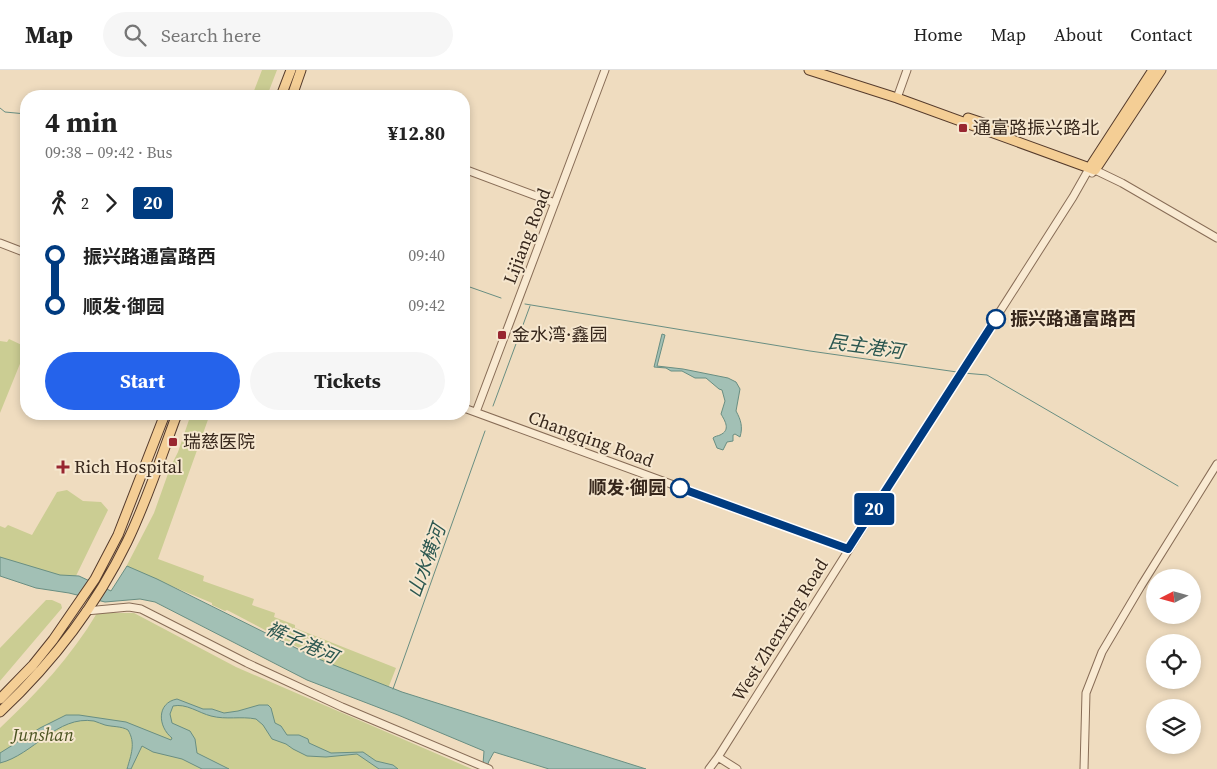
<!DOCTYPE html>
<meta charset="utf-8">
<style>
:root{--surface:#fff;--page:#f6f6f6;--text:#222;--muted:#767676;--line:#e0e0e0;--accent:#2563eb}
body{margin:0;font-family:"Source Serif 4","Noto Sans SC",serif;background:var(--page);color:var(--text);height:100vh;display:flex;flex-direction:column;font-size:19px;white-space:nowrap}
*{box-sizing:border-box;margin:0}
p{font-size:16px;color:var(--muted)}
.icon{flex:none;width:28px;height:28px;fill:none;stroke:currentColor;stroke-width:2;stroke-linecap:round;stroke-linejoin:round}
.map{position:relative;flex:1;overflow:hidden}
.details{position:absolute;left:20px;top:20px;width:450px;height:330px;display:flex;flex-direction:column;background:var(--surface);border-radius:20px;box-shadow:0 2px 8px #0003}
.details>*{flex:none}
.badge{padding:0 10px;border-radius:4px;font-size:18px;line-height:32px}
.needle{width:32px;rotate:264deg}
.tools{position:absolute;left:1146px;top:499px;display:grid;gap:10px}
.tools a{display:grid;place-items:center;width:55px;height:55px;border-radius:50%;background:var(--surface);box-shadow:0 2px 8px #0003;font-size:25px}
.map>.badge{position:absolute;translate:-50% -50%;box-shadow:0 0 0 2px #fff}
.legs{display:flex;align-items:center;gap:8px;height:55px;padding:0 25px;font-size:16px}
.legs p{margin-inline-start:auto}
.head{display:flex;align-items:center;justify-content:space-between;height:85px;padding:0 25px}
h1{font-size:28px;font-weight:700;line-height:38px}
.primary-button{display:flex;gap:10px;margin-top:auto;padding:10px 25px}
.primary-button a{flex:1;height:58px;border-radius:30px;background:var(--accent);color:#fff;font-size:20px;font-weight:700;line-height:58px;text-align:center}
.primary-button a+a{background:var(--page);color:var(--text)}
ul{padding:0 25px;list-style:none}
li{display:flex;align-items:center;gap:18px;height:50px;font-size:19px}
li i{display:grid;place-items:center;width:8px;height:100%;margin:0 6px;background:currentColor}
li i::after{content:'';width:12px;height:12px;margin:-6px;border:4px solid;border-radius:50%;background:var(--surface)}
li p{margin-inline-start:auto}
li:first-child i{background:linear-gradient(#0000 50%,currentColor 0)}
li:last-child i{background:linear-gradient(currentColor 50%,#0000 0)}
header{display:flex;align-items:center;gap:30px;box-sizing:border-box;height:70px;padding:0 25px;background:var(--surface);border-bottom:1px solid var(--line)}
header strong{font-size:24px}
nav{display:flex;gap:28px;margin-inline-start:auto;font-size:18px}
.search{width:350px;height:45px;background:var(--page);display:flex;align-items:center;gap:12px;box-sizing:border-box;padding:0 18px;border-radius:28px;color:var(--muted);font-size:19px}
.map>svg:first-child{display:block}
.green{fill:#cbcd93}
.water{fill:#a2c0b5;stroke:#698e82}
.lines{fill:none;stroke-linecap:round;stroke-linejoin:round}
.stream{stroke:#698e82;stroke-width:1}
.minor-casing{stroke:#886d57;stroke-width:9}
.major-casing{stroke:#553b2c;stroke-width:11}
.minor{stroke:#f9ead2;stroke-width:7}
.major{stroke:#f4ce95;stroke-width:9}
.line-1-casing{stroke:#fff;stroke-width:11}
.line-1{stroke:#003b80;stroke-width:8}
.poi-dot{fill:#982630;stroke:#f6e7cf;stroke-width:2}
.stop-1-dot{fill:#fff;stroke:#003b80;stroke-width:2.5}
.labels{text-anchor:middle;stroke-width:4;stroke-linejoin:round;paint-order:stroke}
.poi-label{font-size:18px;fill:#37271c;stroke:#f6e7cf;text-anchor:start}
.street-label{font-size:18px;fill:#37271c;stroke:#f6e7cf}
.stop-label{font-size:18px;font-weight:bold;fill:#37271c;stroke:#f6e7cf;text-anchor:start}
.park-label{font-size:18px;font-style:italic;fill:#4b5422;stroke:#f6e7cf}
.water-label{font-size:19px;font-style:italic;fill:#2b5750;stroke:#f6e7cf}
</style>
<header>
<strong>Map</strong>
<div class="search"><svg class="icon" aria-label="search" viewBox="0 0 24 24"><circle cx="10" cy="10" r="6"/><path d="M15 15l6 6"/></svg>Search here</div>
<nav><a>Home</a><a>Map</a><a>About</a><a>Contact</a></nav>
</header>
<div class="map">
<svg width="1217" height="699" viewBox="0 0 1217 699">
<rect width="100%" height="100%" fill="#efdcbf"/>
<path class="green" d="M262,0H277L267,26H252Z
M9,269L26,277V279L0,343V271L7,272Z
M191,344H210L158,489L204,506L203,511L254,529L252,535L275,543L274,547L295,555V558L396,598L389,616H386L312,587L305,583V581L227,540L225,541L212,535V533L126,497L154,443L170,398L178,382Z
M67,420L83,431L101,432L108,440L75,508L69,512L0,489V456L5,458L8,455L32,465L57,422Z
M46,530H52L61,534L62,538L0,611V578Z
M97,543H134L236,597L472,699H0V658C37,623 71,587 97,543Z"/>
<path class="water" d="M662,264L665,265L657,296L683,299L728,308L736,312L740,319L736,341C741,350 743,357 740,367L735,364L733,365V371L727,372L723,380L717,378L713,368C715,366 718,366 720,365C731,360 725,351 721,344L725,331L722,320L719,319L706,308H695L682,301H671L666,298L654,297Z
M0,487L60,505L79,506L111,521L127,496L157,509L316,588L402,622L646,699H549L494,682L489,691L486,699L483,694L484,681L398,645L307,610L155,532L140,529L105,532L69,523L36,518L0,506Z
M177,629L203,639H212L224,643L238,641L259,635H268L271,638L275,653L281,656L287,665H299L308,669L309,673L331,683L363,682L376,691L393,695L398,699H379L357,684L326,687L307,686L293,679L286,674L272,669L263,655L256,649C241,646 226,650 211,646C199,643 186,633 173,636L170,644L172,653L190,661L195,669L197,683L229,699H202L182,689L153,682L142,676L131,699H127C131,685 136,673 128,660C121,656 113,657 105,655C101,654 98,652 94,651C57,645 33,685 0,693V683L40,658L66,645H79L126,652L171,670L172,668C158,657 156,633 177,629Z"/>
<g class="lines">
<path class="stream" d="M0,38L5,42L26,44
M464,215L501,228
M525,234L810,281L957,302
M963,303L987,305L1178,416
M493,336L530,236
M393,619L485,361"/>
<g class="minor-casing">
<path id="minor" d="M897,28L907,0
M464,99L555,133
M1092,103L1095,100L1122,113L1217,168
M0,173L26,183
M464,338L848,479
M476,342L605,0
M86,541L129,537L141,539L247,593L342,637L489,699
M709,699L718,687
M737,699L718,687C835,500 954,313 1073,127L1090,97
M1084,699L1086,623L1102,582L1141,516L1217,394"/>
</g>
<g class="major-casing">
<path id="major" d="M809,0L897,28L1095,100L1161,0
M281,26L291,0
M292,26L301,0
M968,48L1010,62
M1092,94L1153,0
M0,629L33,595L53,570L95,509L118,465L165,344
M0,642C51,594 96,536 127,472C147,431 161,387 177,344"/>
</g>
<use href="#minor" class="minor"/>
<use href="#major" class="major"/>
</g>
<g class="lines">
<g class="line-1-casing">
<path id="line-1" d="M680,418L848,479L996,249"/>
</g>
<use href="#line-1" class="line-1"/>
</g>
<g class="poi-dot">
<rect x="958" y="53" width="10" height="10" rx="2.5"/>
<rect x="497" y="260" width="10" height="10" rx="2.5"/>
<rect x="168" y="367" width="10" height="10" rx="2.5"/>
<path d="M60.5 389.5h5v5h5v5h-5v5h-5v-5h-5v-5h5z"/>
</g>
<g class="stop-1-dot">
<circle cx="996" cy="249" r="9"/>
<circle cx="680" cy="418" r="9"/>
</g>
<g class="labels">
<g class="poi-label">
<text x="973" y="64">通富路振兴路北</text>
<text x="512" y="271">金水湾·鑫园</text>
<text x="183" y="378">瑞慈医院</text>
<text x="74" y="403">Rich Hospital</text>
</g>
<g class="street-label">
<text transform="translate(527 166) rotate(-69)" y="6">Lijiang Road</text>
<text transform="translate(591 369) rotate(20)" y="6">Changqing Road</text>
<text transform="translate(780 560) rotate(-58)" y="6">West Zhenxing Road</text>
</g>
<g class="stop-label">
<text x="1010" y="255">振兴路通富路西</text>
<text x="666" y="424" text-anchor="end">顺发·御园</text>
</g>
<g class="park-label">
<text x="43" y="671">Junshan</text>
</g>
<g class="water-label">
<text transform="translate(866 276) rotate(8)" y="7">民主港河</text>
<text transform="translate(426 491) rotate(-70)" y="7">山水横河</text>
<text transform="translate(302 572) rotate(24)" y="7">裤子港河</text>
</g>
</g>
</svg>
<div class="tools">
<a><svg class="needle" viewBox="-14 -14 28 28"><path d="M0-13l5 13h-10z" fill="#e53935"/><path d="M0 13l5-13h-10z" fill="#767676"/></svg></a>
<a><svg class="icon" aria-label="locate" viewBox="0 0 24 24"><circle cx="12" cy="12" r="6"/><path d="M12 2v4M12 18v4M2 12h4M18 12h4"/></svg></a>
<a><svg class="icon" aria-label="layers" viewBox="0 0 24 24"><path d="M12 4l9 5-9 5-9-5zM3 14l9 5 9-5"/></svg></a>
</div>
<b class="badge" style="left:874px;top:439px;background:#003b80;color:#fff">20</b>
<section class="details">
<div class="head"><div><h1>4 min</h1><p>09:38 – 09:42 · Bus</p></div><b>¥12.80</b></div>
<div class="legs"><svg class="icon" aria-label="walk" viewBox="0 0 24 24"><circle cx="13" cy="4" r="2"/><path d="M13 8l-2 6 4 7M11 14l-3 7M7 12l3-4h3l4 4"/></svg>2<svg class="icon" aria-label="forward" viewBox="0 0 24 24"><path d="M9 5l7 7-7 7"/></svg><b class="badge" style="background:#003b80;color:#fff">20</b></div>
<ul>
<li><i style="color:#003b80"></i><b>振兴路通富路西</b><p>09:40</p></li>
<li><i style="color:#003b80"></i><b>顺发·御园</b><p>09:42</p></li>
</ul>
<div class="primary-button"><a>Start</a><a>Tickets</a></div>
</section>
</div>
